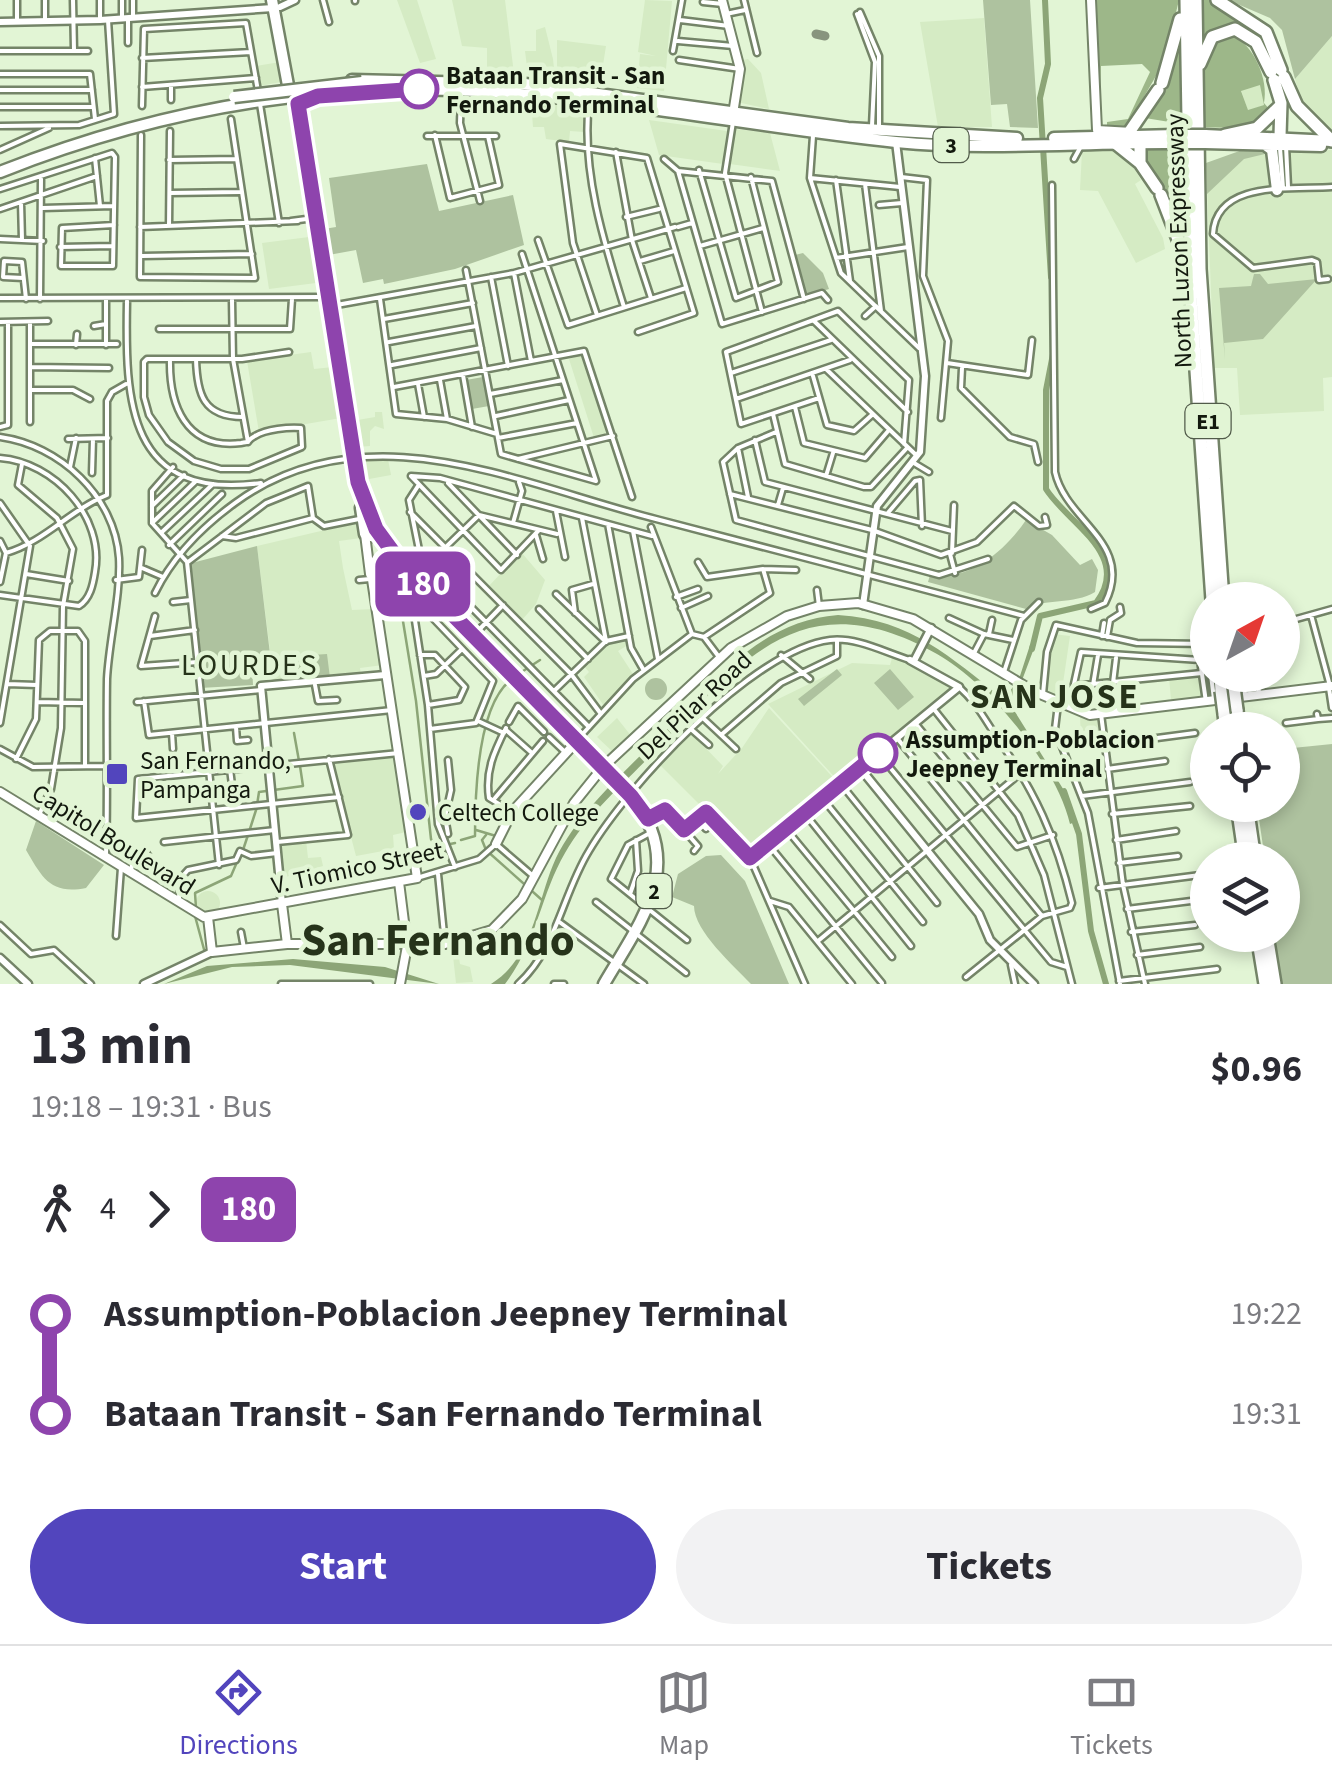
<!DOCTYPE html>
<meta charset="utf-8">
<style>
:root{--surface:#fff;--page:#f2f2f3;--text:#2b2b33;--muted:#7c7c81;--line:#e1e1e2;--accent:#5245bd}
body{margin:0;font-family:"Source Sans 3",sans-serif;background:var(--page);color:var(--text);height:100vh;display:flex;flex-direction:column;font-size:38px;white-space:nowrap}
*{box-sizing:border-box;margin:0}
p{font-size:32px;color:var(--muted)}
.icon{flex:none;width:55px;height:55px;fill:none;stroke:currentColor;stroke-width:2;stroke-linecap:round;stroke-linejoin:round}
.map{position:relative;height:984px;overflow:hidden}
.sheet{display:flex;flex-direction:column;background:var(--surface);flex:1}
.sheet>*{flex:none}
.badge{padding:0 20px;border-radius:15px;font-size:35px;line-height:65px}
.needle{width:65px;rotate:40deg}
.tools{position:absolute;left:1190px;top:582px;display:grid;gap:20px}
.tools a{display:grid;place-items:center;width:110px;height:110px;border-radius:50%;background:var(--surface);box-shadow:0 5px 15px #0003;font-size:50px}
.map>.badge{position:absolute;translate:-50% -50%;box-shadow:0 0 0 5px #fff}
.legs{display:flex;align-items:center;gap:15px;height:110px;padding:0 30px;font-size:32px}
.legs p{margin-inline-start:auto}
.headline{display:flex;align-items:center;justify-content:space-between;height:170px;padding:0 30px}
h1{font-size:55px;font-weight:700;line-height:75px}
.primary-button{display:flex;gap:20px;margin-top:auto;padding:20px 30px}
.primary-button a{flex:1;height:115px;border-radius:60px;background:var(--accent);color:#fff;font-size:40px;font-weight:700;line-height:115px;text-align:center}
.primary-button a+a{background:var(--page);color:var(--text)}
ul{padding:0 30px;list-style:none}
li{display:flex;align-items:center;gap:35px;height:100px;font-size:38px}
li i{display:grid;place-items:center;width:15px;height:100%;margin:0 12px;background:currentColor}
li i::after{content:'';width:25px;height:25px;margin:-12px;border:8px solid;border-radius:50%;background:var(--surface)}
li p{margin-inline-start:auto}
li:first-child i{background:linear-gradient(#0000 50%,currentColor 0)}
li:last-child i{background:linear-gradient(currentColor 50%,#0000 0)}
.dock{display:flex;justify-content:space-around;align-items:center;height:140px;border-top:2px solid var(--line);background:var(--surface);font-size:28px;color:var(--muted)}
.dock a{display:grid;justify-items:center;gap:5px}
.dock .selected{color:var(--accent)}
.map>svg:first-child{display:block}
.built{fill:#d5ebc4}
.green{fill:#aec29f}
.forest{fill:#9db789;fill-rule:evenodd}
.water{fill:#8ca577}
.lines{fill:none;stroke-linecap:round;stroke-linejoin:round}
.stream{stroke:#8ca577;stroke-width:2.5}
.river{stroke:#8ca577;stroke-width:6}
.taxiway{stroke:#88947e;stroke-width:9}
.minor-casing{stroke:#748468;stroke-width:9}
.tertiary-casing{stroke:#748468;stroke-width:11}
.secondary-casing{stroke:#748468;stroke-width:12}
.trunk-casing{stroke:#748468;stroke-width:15}
.motorway-casing{stroke:#748468;stroke-width:16}
.minor{stroke:#fff;stroke-width:4}
.tertiary{stroke:#fff;stroke-width:6}
.secondary{stroke:#fff;stroke-width:8}
.trunk{stroke:#fff;stroke-width:10}
.motorway{stroke:#fff;stroke-width:11}
.trunk-bridge-casing{stroke:#748468;stroke-width:15;stroke-linecap:butt}
.motorway-bridge-casing{stroke:#748468;stroke-width:16;stroke-linecap:butt}
.trunk-bridge{stroke:#fff;stroke-width:10}
.motorway-bridge{stroke:#fff;stroke-width:11}
.line-1-casing{stroke:#fff;stroke-width:22}
.line-1{stroke:#8e44ad;stroke-width:15}
.stop-1-dot{fill:#fff;stroke:#8e44ad;stroke-width:5}
.poi-dot{fill:#5245bd;stroke:#e2f5d5;stroke-width:4}
.labels{text-anchor:middle;stroke-width:9;stroke-linejoin:round;paint-order:stroke}
.shield{fill:#e2f5d5;stroke:#515b4a;stroke-width:2.5}
.shield-label{font-size:22px;font-weight:bold;fill:#13190e}
.stop-label{font-size:25px;font-weight:bold;fill:#13190e;stroke:#e2f5d5;text-anchor:start}
.street-label{font-size:25px;fill:#13190e;stroke:#e2f5d5}
.poi-label{font-size:25px;fill:#13190e;stroke:#e2f5d5;text-anchor:start}
.quarter-label{font-size:30px;letter-spacing:2.5px;fill:#26331a;stroke:#e2f5d5}
.district-label{font-size:35px;font-weight:bold;letter-spacing:2.5px;fill:#26331a;stroke:#e2f5d5}
.town-label{font-size:45px;font-weight:bold;fill:#26331a;stroke:#e2f5d5}
</style>
<div class="map">
<svg width="1332" height="984" viewBox="0 0 1332 984">
<rect width="100%" height="100%" fill="#e2f5d5"/>
<path class="built" d="M397,0H417L436,59L420,63Z
M452,0H505L514,74L487,73V48L462,46Z
M645,0L672,1L664,91L637,88L640,54L656,56L638,52Z
M984,18L992,127H938L920,22Z
M545,27L553,59L555,78L528,75L525,51H536V30Z
M1332,36V137L1303,107L1295,79Z
M557,40L606,46L600,84L557,81Z
M748,59L761,73L769,109L737,102L738,61Z
M280,62L281,82L259,86L256,66Z
M1261,84L1264,105L1248,111L1241,90Z
M531,101L587,108L584,132L570,131L569,142L546,139L544,127H533Z
M649,120L727,131L723,164L659,155Z
M735,129L770,133L780,171L730,164Z
M1274,148L1332,150V377L1323,378L1324,411L1240,415L1237,368H1214L1206,163Z
M1113,150L1130,161L1141,180L1135,184L1163,238L1165,249L1136,263L1098,191L1080,190L1082,151Z
M309,237L316,283L269,289L262,243Z
M311,352L314,369L333,367L341,418L259,432L247,361Z
M584,354L610,436L595,441L569,359Z
M375,412H382L384,429L375,426L370,431V446L357,447L352,421L375,417Z
M388,459L391,475L369,479L366,461Z
M359,522L361,538L339,541L343,568L352,610L374,609L377,652L383,665L360,668L361,675L274,683L257,546Z
M521,552L545,580L536,604L521,621L487,588Z
M1053,634L1070,636L1062,690L1055,694L1045,691Z
M627,637L628,645L618,651L633,674L604,706L584,677L589,672L583,665L607,641Z
M893,655L956,687L840,783L768,704L852,663L890,665Z
M1201,674L1204,697L1171,700L1169,677Z
M769,708L839,784L748,853L660,765L691,733L723,766L718,774L742,748Z
M1080,715L1099,717L1101,739L1081,742Z
M617,718L632,737L613,752L597,737Z
M397,754L406,832L393,835L394,849L356,856L331,760Z
M306,840L308,858L321,857L323,866L282,878L278,844Z
M196 903a12 12 0 1 1 24 0a12 12 0 1 1-24 0Z
M457,946L460,964L470,967L473,982L456,983L452,947Z"/>
<path class="green" d="M983,0H1030L1038,128L1010,127L1007,104L991,105Z
M1228,0H1332V36L1295,79L1282,30L1270,18Z
M1263,148L1269,153L1244,159L1207,194L1206,163L1245,149Z
M427,164L439,211L513,195L524,245L455,269L384,284L383,279L363,283L356,250L323,256L318,230L336,227L329,178Z
M803,253L823,273L829,289L806,296L795,255Z
M1254,274H1260L1268,284L1317,279L1263,339L1224,343L1225,360L1219,288L1251,286Z
M483,377L489,406L472,409L466,380Z
M1026,520L1052,535L1080,565L1092,559L1098,570L1095,592C1074,605 1044,598 1026,609L928,582L930,575C969,582 1005,551 1026,520Z
M257,546L270,654L252,665L253,685L200,688L188,564Z
M327,654L330,678L299,681L297,656Z
M837,669L842,675L804,706L798,699Z
M890,669L914,697L898,710L874,683Z
M645 689a11 11 0 1 1 22 0a11 11 0 1 1-22 0Z
M1332,744V984H1281L1275,935H1282V860H1265L1257,805H1282L1283,749Z
M36,821L104,865L86,888C50,895 42,877 26,850Z
M721,855L745,881L789,984H751C734,966 694,931 694,906L672,897L678,874L706,856Z"/>
<path class="forest" d="M1093,0H1179L1164,62L1126,128H1107V122L1128,119L1150,72L1142,64L1101,66L1099,128Z
M1198,0H1215L1262,33C1238,20 1219,21 1202,46Z
M1232,35C1254,45 1269,80 1264,103L1270,110L1262,122L1232,128L1200,127L1201,73L1212,41ZM1260,85L1264,105L1248,110L1241,91Z
M1179,45L1182,124L1145,118L1169,86Z
M1142,148H1175L1182,154L1185,239L1167,191L1142,159Z"/>
<path class="water" d="M838,615C913,620 949,657 1004,699L1019,679L1030,645L1036,643L1012,707L1065,792L1075,822L1070,824C1056,765 990,684 937,654C804,579 742,659 655,751C624,784 588,813 565,853C540,896 538,940 505,984H491C534,958 537,899 556,858C578,814 615,781 649,747C705,693 754,621 838,615Z
M293,959L385,967L439,984L290,965L232,967L164,984L207,966Z"/>
<g class="lines">
<path class="stream" d="M373,562L393,560L416,701L431,839L436,847L455,843
M517,675L540,660
M294,733L299,761
M257,805L259,792L303,786L300,766
M476,830L496,836
M249,832L257,807
M486,835L482,840L486,850L542,900
M461,840L475,836C475,796 477,704 512,679
M243,850L248,835
M196,908L195,893L231,876L237,862
M195,916L205,953"/>
<path class="river" d="M1045,0L1048,64L1040,98L1051,277
M1032,649L1040,616L1096,603C1133,555 1067,523 1046,489V390L1053,354
M1064,791L1079,834L1091,931L1106,984"/>
<path class="taxiway" d="M816,34L825,36"/>
<g class="minor-casing">
<path id="minor" d="M73,0L74,50
M100,0V20
M133,0V15
M323,0L329,22
M355,0V1
M744,0L757,53
M703,2L723,4
M860,12L879,56V126
M726,14L745,10
M857,14L875,62L872,126
M122,18V0
M17,20V0
M680,20L729,26
M45,21V0
M678,41L733,46
M128,43V18
M0,51H88
M673,51L682,0
M142,58L251,52
M679,60L740,69
M0,74H90L95,119
M142,87L256,78
M0,90H92
M461,93L460,123L480,201
M171,100V85
M589,102C581,170 604,243 624,307
M260,104L279,223
M142,106L144,29L246,23L258,91
M0,107H93
M733,122L725,173L762,312
M0,126L79,125L114,114L108,20
M141,135L140,277L255,278L231,119
M435,135L450,198L499,185L488,136
M427,136H496
M813,136L810,178L841,273L919,348
M1286,146L1288,187
M1280,148L1283,188
M0,150L49,128
M616,152L632,240L651,298
M95,158L100,206
M664,159L678,171L722,324L822,293L828,300
M1074,159L1080,148
M169,160L237,159
M699,170L736,298L778,282L751,177
M678,171L772,181L804,299
M901,177L927,180L923,276L948,341L941,418
M810,178L900,187
M836,180L850,281
M865,184L881,311
M1052,185L1055,472C1066,522 1135,543 1105,603L1091,609
M0,189L112,153L115,157L113,266H61L62,228L114,225
M170,193L240,192
M21,202L22,240
M879,205L902,203
M43,208L113,206
M0,209L97,176
M626,217L659,209
M291,221L314,218
M169,226L170,131
M140,227L298,221
M678,227L692,223
M0,239L43,241
M538,240L568,325L686,288
M700,246L763,228
M60,247L113,246
M142,256L252,254
M836,258L908,247
M640,261L674,251
M466,270L501,454L596,481L522,254
M514,273L531,361
M491,277L508,366
M23,278L3,277L4,261L22,262L26,299
M1328,279L1319,280L1317,262L1312,260L1253,268L1213,234C1216,179 1294,190 1332,187
M0,298L325,297
M40,299L41,179
M380,299L396,414L447,419L497,434
M232,300L233,359L248,442
M127,301C125,401 127,501 261,483
M331,306L514,273L675,227
M597,315L573,243L560,144L647,158L694,313L638,332
M865,316L876,306
M384,319L473,303
M814,321L908,412
M0,322L48,321
M94,326L106,324
M159,329H290L292,299
M389,342L476,326
M31,344H117
M76,345L77,334
M106,345V300
M170,359C169,404 185,450 241,443C254,441 244,442 255,436C266,429 289,427 301,428L302,447L249,469H221L194,461L168,442L149,415L144,397V362L147,359H242L289,352
M196,359C197,394 203,417 243,417
M947,363L1028,375L1032,340
M392,365L481,348
M31,367L109,368
M962,368L961,388L1010,437L1034,444L1038,462
M826,369L915,454
M731,373L831,340
M463,375L472,427
M813,376L827,425L854,431L873,414
M440,380L447,419
M418,384L424,417
M394,387L584,351L632,497
M31,390H73L90,399
M490,394L563,380
M819,398L741,424L726,352L838,311L909,380L904,444
M736,399L850,360
M795,407L804,443L865,458L889,430
M773,414L785,464L864,487H871L907,448
M496,416L569,400
M30,422V322
M0,427L8,425V322
M776,432L738,448L723,462L736,520L939,575L988,559
M0,437C59,445 115,496 119,558C121,595 109,640 107,679C106,737 108,796 106,854
M498,438L577,423
M68,439L108,438
M755,440L765,482L952,531
M738,448L748,497
M0,458C54,462 105,517 95,572C93,585 90,599 79,606L0,595
M518,459L613,436
M914,463L929,472
M22,464L18,485L57,518L73,549L63,606L61,728L51,789L39,815
M70,467L76,438
M173,467L152,491V523L187,562
M92,473L93,439
M411,476L440,478L652,536
M411,476L501,570L539,530
M826,476L833,453
M448,483L517,555
M418,486L409,500L420,555L589,727
M730,494L872,530L941,555L977,542L1014,506L1039,526L1047,525L1045,517
M0,503L30,546L0,723
M778,505L783,488
M152,506L184,475
M556,511L565,557
M410,512L571,674L601,714
M887,514L915,481L920,480L922,526
M582,518L606,641
M152,523L196,481
M513,523L522,491L519,482
M608,524L631,648L643,669
M651,527L692,634L704,637L719,657
M633,531L658,659
M162,532L213,484
M536,535L543,559
M222,536L236,538L313,518L324,526L359,519
M0,541L6,553L0,582
M169,545L222,494
M6,553C44,542 70,510 107,495V401L112,392L126,384
M952,553L954,505
M950,554L955,573
M187,562L219,865
M188,562L266,503L308,486L313,518
M698,562L707,577L763,569L770,593L704,637
M142,568L163,577
M763,569L796,570
M26,574L69,581
M418,574L479,515L557,534
M408,575L428,705L438,824L455,867
M116,580L139,577L142,550
M359,580L370,579
M817,590L819,606
M155,593C173,556 202,527 235,503C367,407 518,484 656,519C779,551 901,583 1024,616
M556,594L606,642
M676,597L698,589
M173,602L191,600
M681,608L708,596
M539,609L588,659
M413,610H425L493,681L476,723L430,729
M575,613L572,590L593,584
M1311,615L1330,686
M155,616L141,666L198,662
M949,618L984,634L974,653
M1282,623L1332,609
M475,634L503,605
M984,634L1013,640
M989,634L992,620
M150,636L195,630
M1102,636L1104,623
M1107,637L1110,620L1121,613L1120,607
M420,655H435L465,687L459,700L428,705
M781,655L810,679
M1004,672L1021,620L1039,602
M1211,675L1214,699
M1240,675L1245,694
M424,676L436,674L462,649
M1258,678L1259,695
M1113,683L1116,658
M7,684L37,685
M315,685L318,701L337,700
M1093,685L1098,655
M1073,686L1202,673
M959,687C975,701 984,718 996,736C1035,791 1056,837 1072,903L1070,908L1042,916L966,977
M1329,688L1332,708
M554,691L606,641L629,636
M1043,694L1047,652L1056,625L1137,643L1208,644
M144,701L149,735L392,710
M37,702L84,703
M137,702L261,690
M1058,704L1055,729L1088,813L1120,984
M1069,707L1081,652L1200,660L1206,702
M933,708L1018,815L1044,875L1072,984
M1101,714L1123,885L1145,984
M1317,714L1318,719L1332,718
M704,719L736,749
M478,721L504,733
M509,722L518,706L544,732
M915,723L1017,847L1053,835
M1286,723L1318,719
M236,727L237,741L248,740
M506,728C494,752 485,771 489,798L509,810
M506,730L532,753
M692,730L709,745
M172,733L173,749
M721,735L781,683L837,656V640
M549,737L566,753
M897,738L1042,916
M578,739L633,679L692,634
M1104,745L1195,733
M0,749L33,767L105,766
M878,753L1051,962L1067,967
M16,759L36,719L39,640L50,631H78L85,641V766
M230,769L232,785
M1107,769L1165,761
M841,784L937,903
M1082,796L1190,782
M339,797L136,818L138,779L399,753
M495,798L543,741
M823,799L923,922
M1112,814L1190,806
M806,815L911,946
M697,819L706,829
M684,830L698,846L694,851
M787,830L892,957
M650,833L628,845L611,879L687,940
M448,834L445,817L451,790L448,760
M1116,840L1176,831
M164,842L275,830
M277,842L348,835L329,759
M769,845L882,983
M751,860L805,984
M1119,863L1178,856
M131,870L135,852L145,851L154,864L180,881L179,898
M438,874L445,944
M417,878L479,859L496,844L532,875
M179,880L188,870L236,860L240,851L251,856L277,853
M1099,888L1208,874
M630,894L638,871L636,840
M770,901L789,907L852,984
M596,902L686,973
M1127,909L1191,901
M558,921L644,984
M0,925L31,954L54,950L91,984
M241,932L244,948
M1131,932L1195,925
M116,936L121,868
M818,941L1022,772
M1137,955L1200,947
M1011,965L1015,984
M1119,981L1217,969
M281,984H370
M518,984C557,949 562,895 589,851C627,786 754,649 830,640C857,637 884,652 910,660
M554,984H564"/>
</g>
<g class="tertiary-casing">
<path id="tertiary" d="M280,7L295,0
M0,22L100,20L273,8
M863,605L877,506L920,452L925,376L896,142
M914,661L931,628
M860,768L979,914L990,940L1034,984
M649,819L665,810L684,830L706,812L751,858L959,687L910,660
M282,904L261,686L385,675
M0,958L28,984
M144,984L212,952"/>
</g>
<g class="secondary-casing">
<path id="secondary" d="M722,0L740,69L733,114
M1091,0L1097,130L1132,132
M365,534L370,574
M371,573L417,878
M0,792L204,917L417,878
M496,844L512,812L577,741
M399,882L407,946L400,984
M282,904L287,944
M208,917L212,952L287,944H445L492,930L522,899L574,803L603,767L731,648L787,616L819,606L858,603L913,619L1033,691L1090,715L1332,686"/>
</g>
<g class="trunk-casing">
<path id="trunk" d="M272,0L290,96
M352,80L525,84L848,128L1017,138
M307,98L298,106L358,483L376,529L398,559L631,795C687,865 642,919 604,984
M1205,135L1332,141
M1054,138L1176,135
M1261,142L1272,150L1277,190
M1205,143L1321,146
M0,172C169,105 338,78 520,94C646,104 770,129 896,142C989,151 1083,142 1176,143
M361,508L365,534L371,536L376,529"/>
</g>
<g class="motorway-casing">
<path id="motorway" d="M1186,0L1191,299L1212,600
M1196,0L1200,269L1223,600
M1217,0L1266,32L1281,70
M1200,64L1212,37L1235,29L1256,42L1271,72
M1284,77L1297,106L1332,141
M1274,80L1281,103L1280,136
M1162,83L1180,19
M1130,131L1158,90
M1225,135L1257,128L1281,105
M1115,143L1140,163L1157,188
M1140,143V163
M1161,195L1184,255
M1220,675L1221,691
M1237,710L1239,730
M1224,714L1226,730
M1237,805L1245,860
M1247,805L1255,860
M1257,935L1265,984
M1267,935L1275,984"/>
</g>
<use href="#minor" class="minor"/>
<use href="#tertiary" class="tertiary"/>
<use href="#secondary" class="secondary"/>
<use href="#trunk" class="trunk"/>
<use href="#motorway" class="motorway"/>
<g class="trunk-bridge-casing">
<path id="trunk-bridge" d="M234,97L362,82
M1176,135H1205
M1176,143H1205"/>
</g>
<g class="motorway-bridge-casing">
<path id="motorway-bridge" d="M1234,687L1237,710
M1221,691L1224,714"/>
</g>
<use href="#trunk-bridge" class="trunk-bridge"/>
<use href="#motorway-bridge" class="motorway-bridge"/>
</g>
<g class="lines">
<g class="line-1-casing">
<path id="line-1" d="M419,89L318,96L298,104L358,482L376,529L398,559L631,796L648,819L665,810L684,830L706,812L750,858L878,753"/>
</g>
<use href="#line-1" class="line-1"/>
</g>
<g class="stop-1-dot">
<circle cx="419" cy="89" r="18"/>
<circle cx="878" cy="753" r="18"/>
</g>
<g class="poi-dot">
<rect x="105" y="762" width="24" height="24" rx="5"/>
<circle cx="418" cy="812" r="10"/>
</g>
<g class="labels">
<g class="shield">
<rect x="933.5" y="128" width="35" height="34" rx="8"/>
<rect x="1185.5" y="404" width="45" height="34" rx="8"/>
<rect x="636.5" y="874" width="35" height="34" rx="8"/>
</g>
<g class="shield-label">
<text x="951" y="153">3</text>
<text x="1208" y="429">E1</text>
<text x="654" y="899">2</text>
</g>
<g class="stop-label">
<text x="446" y="84">Bataan Transit - San<tspan x="446" dy="29">Fernando Terminal</tspan></text>
<text x="906" y="748">Assumption-Poblacion<tspan x="906" dy="29">Jeepney Terminal</tspan></text>
</g>
<g class="street-label">
<text transform="translate(1178 241) rotate(-92)" y="9">North Luzon Expressway</text>
<text transform="translate(694 705) rotate(-43)" y="9">Del Pilar Road</text>
<text transform="translate(114 839) rotate(32)" y="9">Capitol Boulevard</text>
<text transform="translate(357 867) rotate(-12)" y="9">V. Tiomico Street</text>
</g>
<g class="poi-label">
<text x="140" y="769">San Fernando,<tspan x="140" dy="29">Pampanga</tspan></text>
<text x="438" y="821">Celtech College</text>
</g>
<g class="quarter-label">
<text x="250" y="675">LOURDES</text>
</g>
<g class="district-label">
<text x="1055" y="708">SAN JOSE</text>
</g>
<g class="town-label">
<text x="438" y="955">San Fernando</text>
</g>
</g>
</svg>
<div class="tools">
<a><svg class="needle" viewBox="-14 -14 28 28"><path d="M0-13l5 13h-10z" fill="#e53935"/><path d="M0 13l5-13h-10z" fill="#7c7c81"/></svg></a>
<a><svg class="icon" aria-label="locate" viewBox="0 0 24 24"><circle cx="12" cy="12" r="6"/><path d="M12 2v4M12 18v4M2 12h4M18 12h4"/></svg></a>
<a><svg class="icon" aria-label="layers" viewBox="0 0 24 24"><path d="M12 4l9 5-9 5-9-5zM3 14l9 5 9-5"/></svg></a>
</div>
<b class="badge" style="left:423px;top:584px;background:#8e44ad;color:#fff">180</b>
</div>
<section class="sheet">
<div class="headline"><div><h1>13 min</h1><p>19:18 – 19:31 · Bus</p></div><b>$0.96</b></div>
<div class="legs"><svg class="icon" aria-label="walk" viewBox="0 0 24 24"><circle cx="13" cy="4" r="2"/><path d="M13 8l-2 6 4 7M11 14l-3 7M7 12l3-4h3l4 4"/></svg>4<svg class="icon" aria-label="forward" viewBox="0 0 24 24"><path d="M9 5l7 7-7 7"/></svg><b class="badge" style="background:#8e44ad;color:#fff">180</b></div>
<ul>
<li><i style="color:#8e44ad"></i><b>Assumption-Poblacion Jeepney Terminal</b><p>19:22</p></li>
<li><i style="color:#8e44ad"></i><b>Bataan Transit - San Fernando Terminal</b><p>19:31</p></li>
</ul>
<div class="primary-button"><a>Start</a><a>Tickets</a></div>
</section>
<nav class="dock">
<a class="selected"><svg class="icon" aria-label="directions" viewBox="0 0 24 24"><path d="M12 3l9 9-9 9-9-9zM9 14v-3h6M13 9l2 2-2 2"/></svg>Directions</a>
<a><svg class="icon" aria-label="map" viewBox="0 0 24 24"><path d="M3 6l6-2 6 2 6-2v14l-6 2-6-2-6 2zM9 4v14M15 6v14"/></svg>Map</a>
<a><svg class="icon" aria-label="tickets" viewBox="0 0 24 24"><path d="M3 7h18v10H3zM15 7v10"/></svg>Tickets</a>
</nav>
